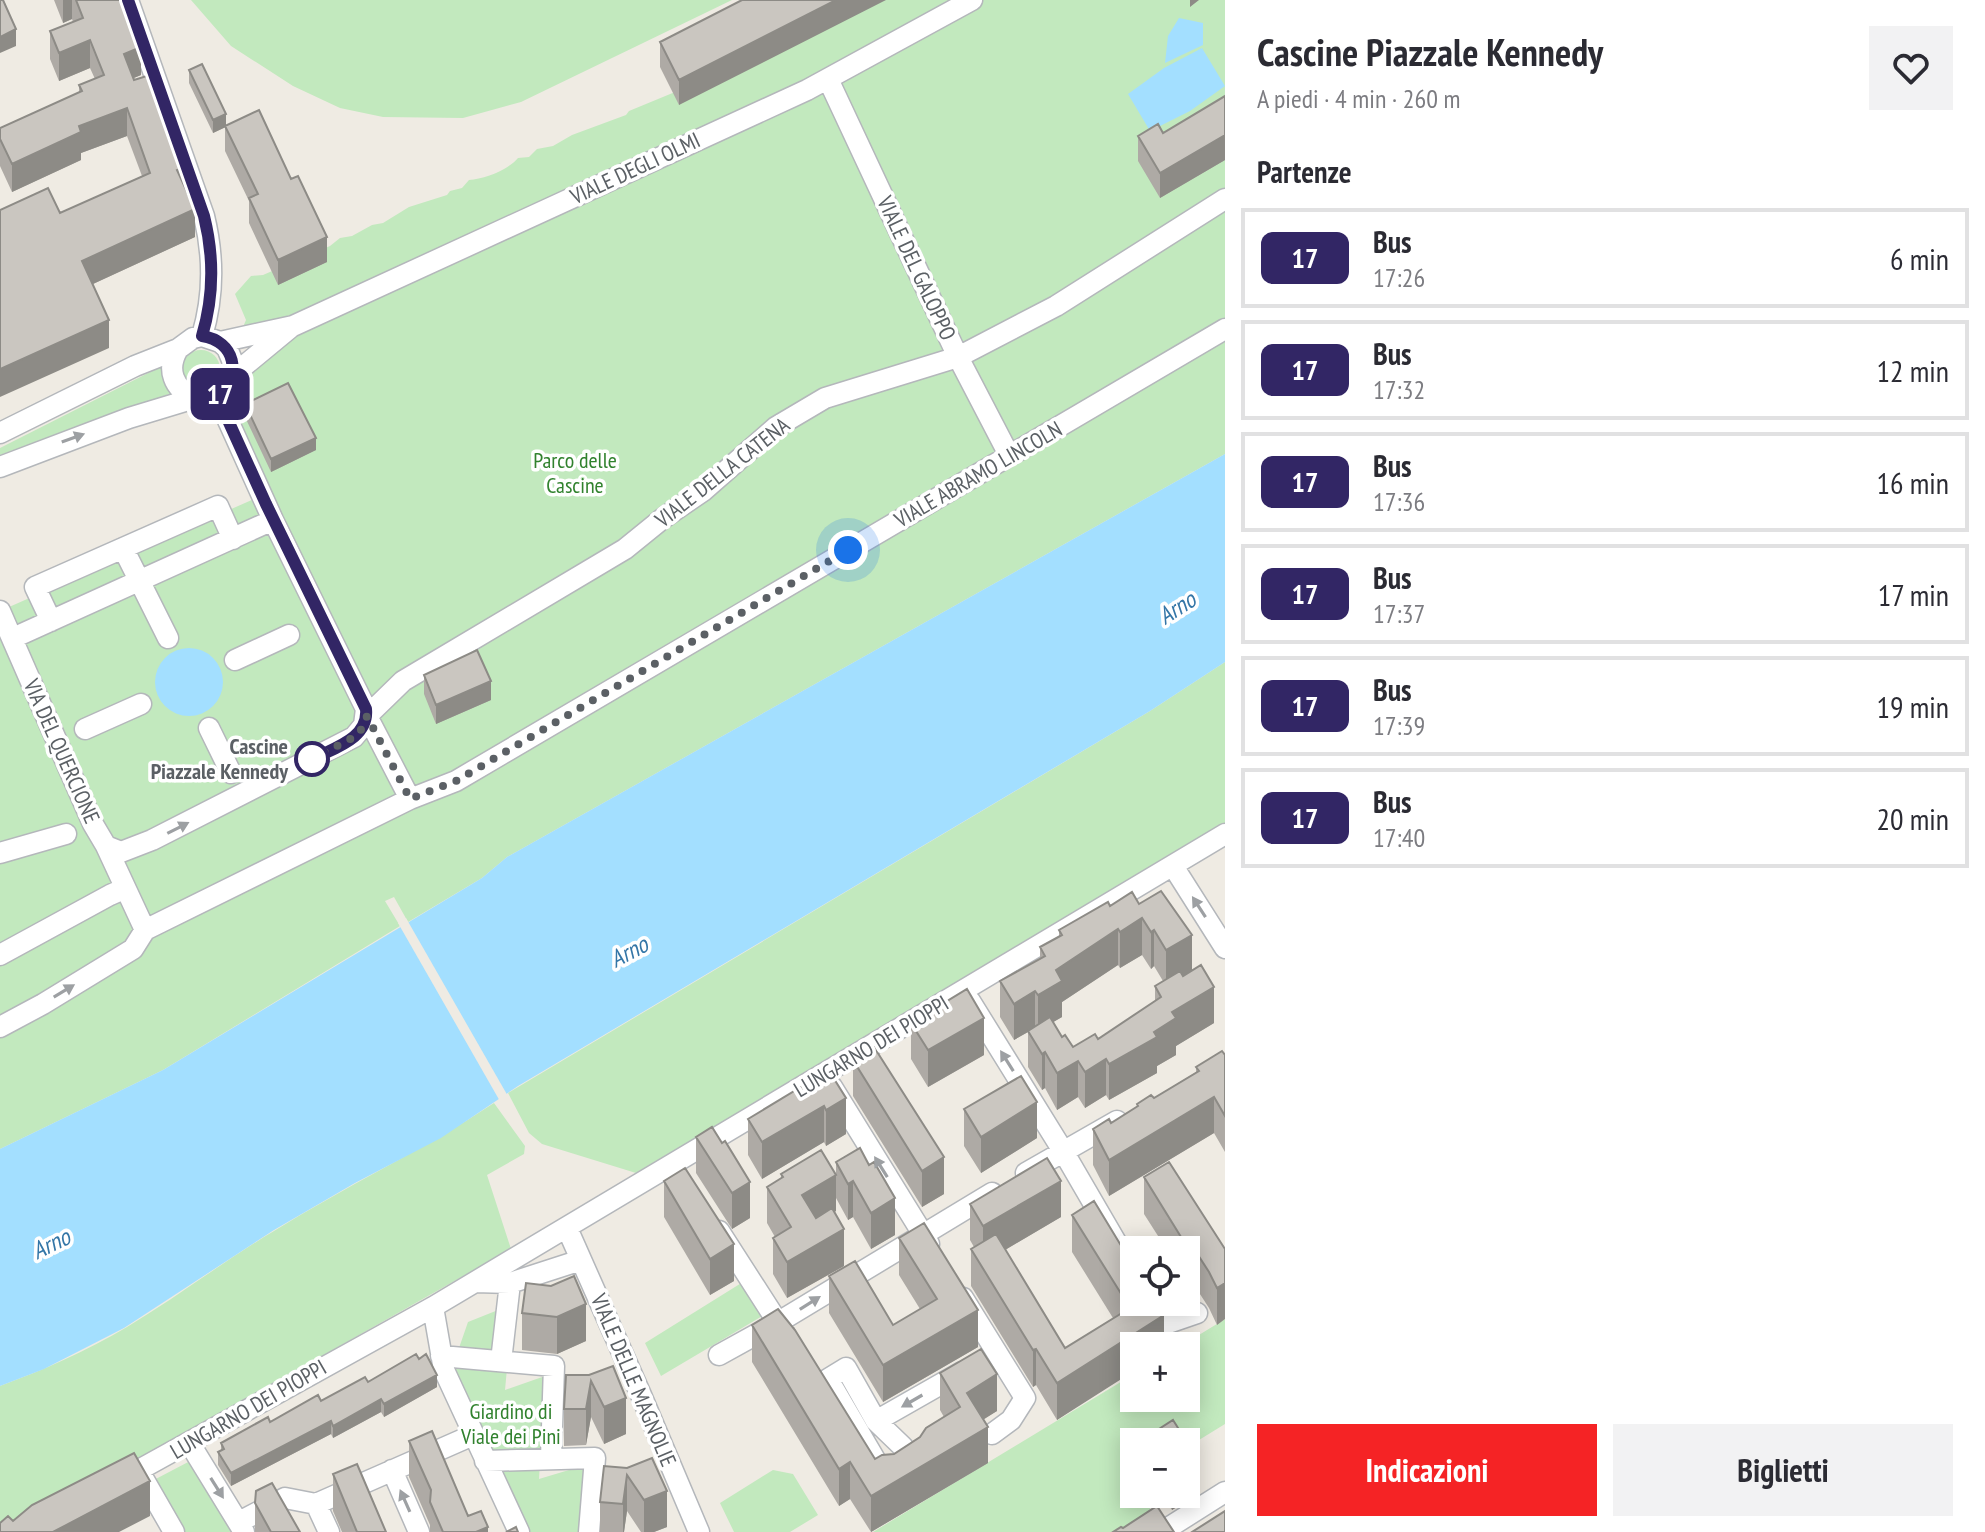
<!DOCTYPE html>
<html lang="it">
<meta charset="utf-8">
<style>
:root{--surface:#fff;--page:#f2f2f3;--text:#2b2b33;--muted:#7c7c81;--line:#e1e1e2;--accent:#f52325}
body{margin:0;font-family:"PT Sans Narrow",sans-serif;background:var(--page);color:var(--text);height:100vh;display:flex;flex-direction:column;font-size:30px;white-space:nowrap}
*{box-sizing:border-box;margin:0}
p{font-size:26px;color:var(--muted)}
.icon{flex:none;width:44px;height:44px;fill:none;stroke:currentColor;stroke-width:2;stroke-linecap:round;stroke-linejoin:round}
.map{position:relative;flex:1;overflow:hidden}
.details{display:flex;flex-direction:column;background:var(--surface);width:760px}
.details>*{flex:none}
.badge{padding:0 16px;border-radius:12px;font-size:28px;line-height:52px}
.buttons{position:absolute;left:1120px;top:1236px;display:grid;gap:16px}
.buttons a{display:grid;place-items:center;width:80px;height:80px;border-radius:0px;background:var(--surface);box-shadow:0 4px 20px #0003;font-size:40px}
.you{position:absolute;width:40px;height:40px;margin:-20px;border:6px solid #fff;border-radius:50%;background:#1a73e8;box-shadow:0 0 0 12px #1a73e833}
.map>.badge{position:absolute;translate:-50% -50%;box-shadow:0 0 0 4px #fff}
h2{padding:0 32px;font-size:30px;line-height:72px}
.round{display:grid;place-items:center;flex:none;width:84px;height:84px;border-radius:0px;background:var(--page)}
.head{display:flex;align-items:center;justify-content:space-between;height:136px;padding:0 32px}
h1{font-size:38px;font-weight:600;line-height:60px}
.cta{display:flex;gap:16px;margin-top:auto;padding:16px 32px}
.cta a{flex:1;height:92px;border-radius:0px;background:var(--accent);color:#fff;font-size:32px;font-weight:600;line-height:92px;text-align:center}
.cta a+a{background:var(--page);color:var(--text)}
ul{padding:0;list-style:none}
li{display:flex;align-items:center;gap:24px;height:100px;margin:0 16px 12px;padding:0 16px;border:4px solid var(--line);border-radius:0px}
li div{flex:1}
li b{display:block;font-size:30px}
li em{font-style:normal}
li .badge{min-width:88px;font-weight:700;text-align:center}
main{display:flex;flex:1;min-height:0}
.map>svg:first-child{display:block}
.green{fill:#c2e9be}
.water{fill:#a3dfff}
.pier{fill:#efebe3}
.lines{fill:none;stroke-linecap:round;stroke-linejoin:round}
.minor-casing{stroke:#b4b7bb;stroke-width:23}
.minor{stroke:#fff;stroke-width:20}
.wall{fill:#aeaaa5;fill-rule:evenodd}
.shaded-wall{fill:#8d8b86}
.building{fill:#cac6c0;stroke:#8d8b86;stroke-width:2}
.oneway{fill:#9da0a3}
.line-casing{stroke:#fff;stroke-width:18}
.line{stroke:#322665;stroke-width:12}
.walk{stroke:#5b6065;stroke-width:8;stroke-dasharray:0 14.4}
.stop-dot{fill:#fff;stroke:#322665;stroke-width:4}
.labels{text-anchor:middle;stroke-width:7;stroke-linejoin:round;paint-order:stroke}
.street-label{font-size:22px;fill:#5b6065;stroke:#fff}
.park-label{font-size:22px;fill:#31822e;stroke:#fff}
.stop-label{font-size:22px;font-weight:bold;fill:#5b6065;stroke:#fff;text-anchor:end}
.water-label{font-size:24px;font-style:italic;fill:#3476a7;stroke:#fff}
</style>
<main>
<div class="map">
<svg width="1225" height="1532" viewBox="0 0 1225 1532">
<rect width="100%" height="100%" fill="#efebe3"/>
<path class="green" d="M191,0H732L521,102L463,118L383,117L340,108L293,86L231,46Z
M864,0H1225V454L507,857L482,878L408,922L394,897L385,901L400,926L163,1070L0,1149V611L254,499L245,436L231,400L243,391C244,368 257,347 243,327L246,320L235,294L251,276L263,275L330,246L340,238L352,236L372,225L383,223L409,207L447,195L450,191L462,188L469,180C484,179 508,170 518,158L529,157L537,149L553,146L572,135L626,115L629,111L675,92Z
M182 369a19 19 0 1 1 38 0a19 19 0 1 1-38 0Z
M162,366L172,393L0,455V448Z
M1225,662V824L636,1173L542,1144L529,1133L508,1093L1150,711Z
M494,1103L525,1146L524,1154L487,1175L511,1249L163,1446L0,1528V1386C43,1370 87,1351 127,1327C177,1297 224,1261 274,1231C346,1186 423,1150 494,1103Z
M743,1282L764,1315L661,1376L645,1343Z
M513,1304L505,1390L545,1376L539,1479L589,1464L584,1532H529L451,1371L468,1322Z
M1225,1319V1424L1186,1448V1442H1134V1494H1141L1165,1532H873L1134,1374V1398H1186V1346H1181Z
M192,1460L234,1532H179L150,1482Z
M773,1470L793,1474L818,1515L790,1532H734L720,1503Z"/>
<path class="water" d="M1179,18L1203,23V45L1165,63L1168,36Z
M1202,48L1225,86L1190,111L1150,131L1128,94L1164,68Z
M1225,454V662L1150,711L518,1086L441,1138L355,1183L274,1230L124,1328L44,1369L0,1386V1149L163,1070L482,878L507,857Z
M155 682a34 34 0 1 1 68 0a34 34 0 1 1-68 0Z"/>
<path class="pier" d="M406,918L509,1098L501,1103L398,923Z"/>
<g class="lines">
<g class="minor-casing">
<path id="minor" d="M128,0L204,216C214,257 214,296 202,336
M828,79L958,357L1009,455
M220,342L293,326L807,90L972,0
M178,349C166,369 173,389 195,398
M233,375L290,328
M0,433L135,366L178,349L193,338L202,336L220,342L227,348L232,360L233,367L230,383L217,396L195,398L129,418L0,467
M123,548L168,638
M0,611L93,824L106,846L145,930
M51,621L35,587L218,506L233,539
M13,638L273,520
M235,660L289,635
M209,728L231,773
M85,729L141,704
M410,799L367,716L403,681L625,549L662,519L703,491L776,427L825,398L958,357L1056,306L1225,199
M106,846L121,852L152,840L354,737L364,725L366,709L273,520L217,396
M0,853L66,834
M1173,866L1225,948
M0,955L110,895L119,891L127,892
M970,1001L1063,1151L1134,1273
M0,1027L43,1004L133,949L145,930L410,799L456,781L1225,329
M832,1087L929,1244
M1026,1173L1117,1121
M567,1228L641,1395L699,1532
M719,1231L784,1332
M475,1282L510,1283L581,1260
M963,1298L1025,1398L1011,1420L992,1434
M1152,1302L1165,1324L1197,1313
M433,1307L444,1370L519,1532
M719,1355L777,1323L992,1193
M441,1356L554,1366L551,1458
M501,1361L510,1283
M846,1368L876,1421L903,1447L913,1463L887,1480L828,1379Z
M876,1421L962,1372
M190,1444L244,1532
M485,1461L595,1458L589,1532
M392,1470L419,1532
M139,1471L174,1532
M119,1481L433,1307L1225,834
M316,1504L473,1435
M316,1504L329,1532
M239,1522L285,1498L316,1504
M1171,1532L1168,1528L1225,1492"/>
</g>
<use href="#minor" class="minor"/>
</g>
<path class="wall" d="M54,0H123L141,75L134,78L183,183L195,237L93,284L109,348L60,213L142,176L127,136L81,153V160L12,192L0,166V128L79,92V85L95,79L90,68L59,81L50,59V31L73,22L72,19L63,23Z
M742,0L679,105L660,67V42Z
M189,70L226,126L327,262L278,285L249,223V201L225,151V127L213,133L189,83Z
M1225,96V160L1160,198L1138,161V136L1163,133Z
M245,404L316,450L271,472L245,417Z
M424,675L491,700L436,724L424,694Z
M1139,904L1192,971L1214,1023L1176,1046V1055L1157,1066V1073L1109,1100L1106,1095L1085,1108L1078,1097L1057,1110L1045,1088L1042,1090L1028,1067V1032L1014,1040L1000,1017V981L1040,958V947L1059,936V930ZM1142,955L1151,969L1154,966L1163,981L1155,986V1001L1098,1039L1073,1047L1062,1037L1053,1022L1062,1017V1002L1118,965L1120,968Z
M911,1023L984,1055L928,1087L911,1059Z
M1225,1055V1152L1214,1133L1109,1196L1093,1165V1129L1111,1123L1137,1107V1104L1154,1098L1196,1072V1067Z
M853,1060L944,1194L922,1207L853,1096Z
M814,1079L846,1134L826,1146L824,1142L762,1179L748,1155V1119Z
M964,1109L1037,1138L981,1173L964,1146Z
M696,1137L722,1143L750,1218L732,1229L696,1173Z
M860,1148L895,1235L871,1249L853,1217L848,1220L836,1198V1162Z
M781,1174L836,1211L834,1212L844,1266L787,1298L773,1274V1238L775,1237L767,1223V1187L781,1179Z
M1144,1177L1224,1249L1217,1325L1209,1308L1198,1291L1194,1294L1186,1281V1250H1167L1144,1214Z
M664,1181L734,1281L710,1295L664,1217Z
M970,1204L1061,1217L1005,1250L1065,1348L1113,1318L1072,1252V1215L1164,1346L1057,1420L1036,1385L1033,1387L971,1286V1249L974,1247L970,1240Z
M899,1238L978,1347L883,1402L829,1313V1276L893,1325L920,1309L899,1275Z
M526,1283L586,1341L557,1354L522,1350V1313Z
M752,1325L875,1459L894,1454L920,1437L944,1417L940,1410V1373L997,1411L983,1419L988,1463L871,1532L850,1499L839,1506L752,1362Z
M589,1375L626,1434L604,1444L591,1417L586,1445L564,1446V1409Z
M368,1382L437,1387L384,1417L381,1412L333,1438L331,1434L231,1486L218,1465V1452L221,1450V1443Z
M1173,1420L1197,1458V1494L1172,1510L1161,1494H1186V1442H1148V1436Z
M409,1441L468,1516L488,1532H430V1525L409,1477Z
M627,1468L667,1527L654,1532H641L627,1511L624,1532H600V1502Z
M333,1474L386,1532H342L333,1511Z
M255,1503L300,1532H255Z"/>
<path class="shaded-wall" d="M63,0H72V19L63,23Z
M836,0H886L679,105V80Z
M1190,0H1199L1190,7Z
M16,29V46L0,53V37Z
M90,40V68L59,81V53Z
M141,47V75L124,82V54Z
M127,108V136L81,153V160L12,192V164L79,126Z
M226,114V127L213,133V120Z
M1225,135V160L1160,198V173Z
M183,168V196L177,170Z
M195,209V237L82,289V261Z
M327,237V262L278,285V260Z
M109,320V348L0,397V369Z
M316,438V450L271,472V459Z
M491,681V700L436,724V705Z
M1142,918V955L1120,968V932Z
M1118,929V965L1062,1002V1017L1038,1031V995L1056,970Z
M1154,930V966L1151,969V932Z
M1192,935V972L1166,987V950Z
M1214,987V1023L1176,1046V1055L1157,1066V1073L1109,1100V1064L1154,1032L1172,1012Z
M1035,991V1028L1014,1040V1004Z
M984,1018V1055L928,1087V1050Z
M1045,1052V1088L1042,1090V1054Z
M1106,1059V1095L1085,1108V1072Z
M1078,1061V1097L1057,1110V1073Z
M1214,1097V1133L1109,1196V1160Z
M846,1098V1134L826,1146V1110Z
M1037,1102V1138L981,1173V1137Z
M824,1106V1142L762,1179V1142Z
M944,1157V1194L922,1207V1171Z
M836,1175V1211L802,1231V1195Z
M853,1181V1217L848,1220V1184Z
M1061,1181V1217L983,1263V1226Z
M750,1182V1218L732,1229V1193Z
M895,1198V1235L871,1249V1213Z
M844,1229V1266L787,1298V1262Z
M734,1244V1281L710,1295V1259Z
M1198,1255V1291L1194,1294V1258Z
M1225,1283V1319L1217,1325V1288Z
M586,1304V1341L557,1354V1317Z
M978,1310V1347L883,1402V1365Z
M1164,1315V1346H1134V1371L1057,1420V1383Z
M1036,1349V1385L1033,1387V1350Z
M997,1374V1411L967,1430V1393Z
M437,1375V1387L384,1417V1404Z
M591,1381V1417L586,1445V1409Z
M626,1398V1434L604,1444V1407Z
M381,1399V1412L333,1438V1426Z
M331,1421V1434L231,1486V1473Z
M988,1427V1463L871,1532V1496Z
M1197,1458V1494L1172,1510V1494H1186V1465Z
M850,1462V1499L839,1506V1469Z
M627,1475V1511L624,1532H623V1504Z
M150,1481V1516L119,1532H53Z
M667,1491V1527L654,1532H644V1500Z
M488,1527V1532H476Z"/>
<path class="building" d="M0,0H3L16,29L0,37Z
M76,0H123L141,47L124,54L134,80L150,75L183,168L177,170L195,209L82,261L109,320L0,369V210L48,188L60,213L150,173L127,108L79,126L81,132L12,164L0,139V128L82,91L79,85L104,75L90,40L59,53L50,31L83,18Z
M742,0H836L679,80L660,42Z
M202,64L226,114L213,120L189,70Z
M1225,96V135L1160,173L1138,136L1158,124L1163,133Z
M259,110L291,179L298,176L327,237L278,260L249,198L258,194L225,126Z
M288,383L316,438L271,459L245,404Z
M477,650L491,681L436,705L424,675Z
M1161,891L1192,935L1166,950L1154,930L1151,932L1142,918L1120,932L1118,929L1056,970L1062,981L1038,995L1035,991L1014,1004L1000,981L1045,956L1040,947L1062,935L1059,930L1108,902L1110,906L1132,892L1139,904Z
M1201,965L1214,987L1172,1012L1176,1018L1154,1032L1157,1037L1109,1064L1106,1059L1085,1072L1078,1061L1057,1073L1045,1052L1042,1054L1028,1031L1050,1017L1062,1037L1065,1035L1073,1047L1095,1034L1098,1039L1161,997L1155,986L1180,971L1183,976Z
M967,989L984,1018L928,1050L911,1023Z
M874,1047L944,1157L922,1171L853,1060Z
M1222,1051L1225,1055V1116L1214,1097L1109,1160L1093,1129L1109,1119L1111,1123L1138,1106L1137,1104L1151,1095L1154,1098L1199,1071L1196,1067Z
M831,1074L846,1098L826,1110L824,1106L762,1142L748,1119L814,1079L816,1082Z
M1021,1076L1037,1102L981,1137L964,1109Z
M712,1127L722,1143L725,1141L750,1182L732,1193L696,1137Z
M860,1148L869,1165L874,1162L895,1198L871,1213L853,1181L848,1184L836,1162Z
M821,1150L836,1175L802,1195L816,1218L832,1208L844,1229L787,1262L773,1238L791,1227L767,1187L783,1177L781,1174Z
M1047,1158L1061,1181L983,1226L970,1204Z
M1169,1162L1225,1249V1283L1217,1288L1209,1272L1198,1255L1194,1258L1144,1177Z
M685,1168L734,1244L710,1259L664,1181Z
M1094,1201L1134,1267V1302H1156L1164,1315L1057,1383L1036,1349L1033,1350L971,1249L996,1234L1065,1348L1130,1308L1072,1215Z
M924,1223L978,1310L883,1365L829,1276L855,1261L893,1325L937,1299L899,1238Z
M574,1276L586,1304L557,1317L522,1313L526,1283L551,1286Z
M778,1309L795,1330L875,1459L882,1455L894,1454L920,1437L926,1428L960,1407L940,1373L981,1349L997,1374L967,1393L988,1427L871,1496L850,1462L839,1469L752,1325Z
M416,1354L419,1359L426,1354L437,1375L384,1404L381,1399L333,1426L331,1421L231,1473L218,1452L224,1449L221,1443L268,1417L270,1422L318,1395L321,1401L365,1377L368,1382Z
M613,1366L626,1398L604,1407L591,1381L586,1409H564L566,1375H589Z
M1173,1420L1197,1458L1186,1465V1442H1151L1148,1436Z
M432,1431L468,1516L481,1511L488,1527L476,1532H443L430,1502L431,1490L409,1441Z
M134,1453L150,1481L53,1532H0V1523L8,1516L13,1521L32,1505Z
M652,1458L667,1491L644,1500L627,1475L623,1504L600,1502L604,1466L627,1468Z
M357,1464L386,1532H357L333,1474Z
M272,1483L300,1532H271L255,1503L256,1491Z
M1157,1506L1174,1532H1113L1121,1527L1123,1528Z
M1225,1511V1532H1192Z
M516,1527L518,1532H506Z"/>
<defs><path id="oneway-solid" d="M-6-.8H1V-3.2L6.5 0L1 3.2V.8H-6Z" transform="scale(2)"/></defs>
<g class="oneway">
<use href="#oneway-solid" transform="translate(73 438) rotate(-20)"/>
<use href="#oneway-solid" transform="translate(178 828) rotate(-27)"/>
<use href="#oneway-solid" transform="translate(1199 907) rotate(-123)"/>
<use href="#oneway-solid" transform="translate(64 991) rotate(-31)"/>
<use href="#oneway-solid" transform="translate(1007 1061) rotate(-122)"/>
<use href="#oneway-solid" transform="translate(881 1167) rotate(-122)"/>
<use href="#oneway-solid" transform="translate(810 1303) rotate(-32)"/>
<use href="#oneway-solid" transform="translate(912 1401) rotate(150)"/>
<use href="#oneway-solid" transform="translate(217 1488) rotate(58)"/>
<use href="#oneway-solid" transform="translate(405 1501) rotate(-114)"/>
</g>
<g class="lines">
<g class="line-casing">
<path id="line" d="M128,0L204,216C214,256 214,296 202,336C235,341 243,375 217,396L266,504L366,709C369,739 333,748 311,760"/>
</g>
<use href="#line" class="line"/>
<path class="walk" d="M312,759L354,737L360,732L367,716L410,799L456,781L848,550"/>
</g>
<circle class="stop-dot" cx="312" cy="759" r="16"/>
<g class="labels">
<g class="street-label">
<text transform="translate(635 168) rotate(-25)" y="8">VIALE DEGLI OLMI</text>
<text transform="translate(917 268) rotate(65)" y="8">VIALE DEL GALOPPO</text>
<text transform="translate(722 472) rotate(-38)" y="8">VIALE DELLA CATENA</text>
<text transform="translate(978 474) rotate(-30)" y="8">VIALE ABRAMO LINCOLN</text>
<text transform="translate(62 751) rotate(66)" y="8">VIA DEL QUERCIONE</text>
<text transform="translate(871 1046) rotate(-31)" y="8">LUNGARNO DEI PIOPPI</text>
<text transform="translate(634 1380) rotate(67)" y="8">VIALE DELLE MAGNOLIE</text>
<text transform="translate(248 1409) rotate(-30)" y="8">LUNGARNO DEI PIOPPI</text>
</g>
<g class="park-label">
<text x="575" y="468">Parco delle<tspan x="575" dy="25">Cascine</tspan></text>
<text x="511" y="1419">Giardino di<tspan x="511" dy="25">Viale dei Pini</tspan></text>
</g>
<g class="stop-label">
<text x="288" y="754">Cascine<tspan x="288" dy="25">Piazzale Kennedy</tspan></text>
</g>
<g class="water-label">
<text transform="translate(1177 608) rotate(-33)" y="8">Arno</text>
<text transform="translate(629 952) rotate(-28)" y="8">Arno</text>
<text transform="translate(51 1244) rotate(-26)" y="8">Arno</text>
</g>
</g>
</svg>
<div class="buttons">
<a><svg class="icon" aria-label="locate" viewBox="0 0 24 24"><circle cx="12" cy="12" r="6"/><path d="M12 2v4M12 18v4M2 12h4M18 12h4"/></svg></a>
<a>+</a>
<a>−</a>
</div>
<div class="you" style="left:848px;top:550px"></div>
<b class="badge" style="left:220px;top:394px;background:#322665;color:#fff">17</b>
</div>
<section class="details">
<div class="head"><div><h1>Cascine Piazzale Kennedy</h1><p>A piedi · 4 min · 260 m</p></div><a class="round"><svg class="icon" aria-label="heart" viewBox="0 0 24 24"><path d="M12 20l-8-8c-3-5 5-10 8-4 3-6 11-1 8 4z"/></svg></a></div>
<h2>Partenze</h2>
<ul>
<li><span class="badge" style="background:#322665;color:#fff">17</span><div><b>Bus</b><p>17:26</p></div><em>6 min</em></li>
<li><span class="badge" style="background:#322665;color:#fff">17</span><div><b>Bus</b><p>17:32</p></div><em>12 min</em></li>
<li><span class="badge" style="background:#322665;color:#fff">17</span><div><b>Bus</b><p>17:36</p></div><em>16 min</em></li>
<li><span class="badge" style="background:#322665;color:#fff">17</span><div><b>Bus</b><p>17:37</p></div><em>17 min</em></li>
<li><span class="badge" style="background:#322665;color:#fff">17</span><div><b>Bus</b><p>17:39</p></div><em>19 min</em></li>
<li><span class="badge" style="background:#322665;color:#fff">17</span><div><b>Bus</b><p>17:40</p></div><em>20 min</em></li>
</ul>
<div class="cta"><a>Indicazioni</a><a>Biglietti</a></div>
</section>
</main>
